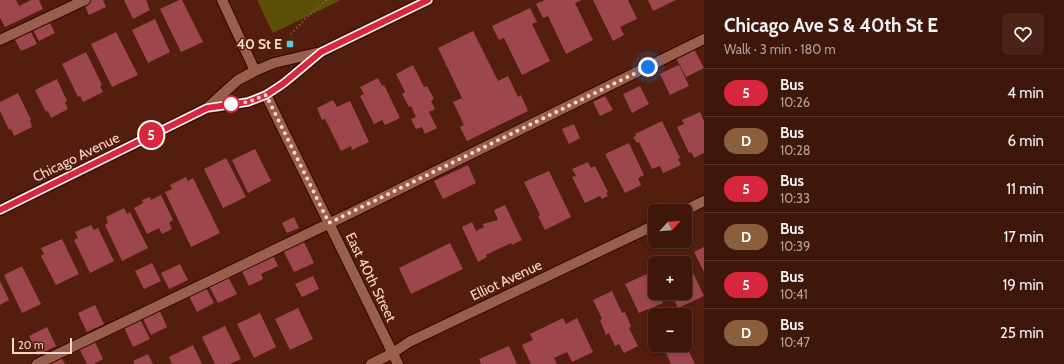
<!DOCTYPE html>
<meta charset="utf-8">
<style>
:root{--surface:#3e160a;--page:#492318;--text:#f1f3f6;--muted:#ad9f9c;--line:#57352b}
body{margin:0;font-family:Cabin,sans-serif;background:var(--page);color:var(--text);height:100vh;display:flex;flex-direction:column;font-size:15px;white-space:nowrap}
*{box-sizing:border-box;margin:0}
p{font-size:13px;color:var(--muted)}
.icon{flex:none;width:22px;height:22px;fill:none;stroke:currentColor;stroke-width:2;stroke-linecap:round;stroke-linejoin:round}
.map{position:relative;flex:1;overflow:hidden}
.panel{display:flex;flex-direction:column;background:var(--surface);width:360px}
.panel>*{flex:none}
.badge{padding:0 8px;border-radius:13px;font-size:14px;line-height:26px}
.needle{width:26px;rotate:64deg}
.tools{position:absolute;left:648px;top:204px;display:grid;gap:8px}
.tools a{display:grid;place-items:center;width:44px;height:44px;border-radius:6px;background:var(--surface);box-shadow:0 2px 6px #0003,0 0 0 1px var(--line);font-size:20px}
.scale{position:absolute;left:12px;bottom:10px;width:60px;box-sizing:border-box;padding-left:4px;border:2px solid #fad7cd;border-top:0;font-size:11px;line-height:14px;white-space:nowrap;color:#fad7cd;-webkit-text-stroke:3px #531e0e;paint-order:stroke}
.you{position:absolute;width:20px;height:20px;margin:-10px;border:3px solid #fff;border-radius:50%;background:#1a73e8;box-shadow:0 0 0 6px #1a73e833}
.map>.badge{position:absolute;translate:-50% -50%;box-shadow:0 0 0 2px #fff}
.round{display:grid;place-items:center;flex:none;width:42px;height:42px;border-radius:6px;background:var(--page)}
.overview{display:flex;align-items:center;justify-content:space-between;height:68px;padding:0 20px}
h1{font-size:19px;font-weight:800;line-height:30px}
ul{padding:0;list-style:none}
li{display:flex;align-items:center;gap:12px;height:48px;padding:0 20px;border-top:1px solid var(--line)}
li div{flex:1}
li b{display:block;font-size:15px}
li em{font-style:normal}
li .badge{min-width:44px;font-weight:700;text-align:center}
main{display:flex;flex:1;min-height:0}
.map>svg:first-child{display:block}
.green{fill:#5d4f0a}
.building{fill:#9e464e}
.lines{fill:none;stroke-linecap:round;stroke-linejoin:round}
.service-casing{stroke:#310901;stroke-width:12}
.minor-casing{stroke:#310901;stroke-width:12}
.tertiary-casing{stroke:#310901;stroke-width:12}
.path{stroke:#8e6052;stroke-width:2.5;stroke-dasharray:1 3;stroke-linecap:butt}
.service{stroke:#9a5e4d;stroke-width:10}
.minor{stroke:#9a5e4d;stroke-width:10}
.tertiary{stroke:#9a5e4d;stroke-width:10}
.line-casing{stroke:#fff;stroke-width:9}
.line{stroke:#d7263d;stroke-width:6}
.walk{stroke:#fad7cd;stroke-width:4;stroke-dasharray:0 7.2}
.poi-dot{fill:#59c8e4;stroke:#531e0e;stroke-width:1.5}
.stop-dot{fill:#fff;stroke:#d7263d;stroke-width:2}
.labels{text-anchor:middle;stroke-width:3;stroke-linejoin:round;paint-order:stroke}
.poi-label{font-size:14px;font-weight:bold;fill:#fad7cd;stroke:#531e0e;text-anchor:end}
.street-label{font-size:14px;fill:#fad7cd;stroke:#531e0e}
</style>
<main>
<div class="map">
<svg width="704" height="364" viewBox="0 0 704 364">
<rect width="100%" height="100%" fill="#531e0e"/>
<path class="green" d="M257,0H341L273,33Z"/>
<path class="building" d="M0,0H16L19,6L31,0H39L43,9L5,27L0,18Z
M91,0H103L106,7L89,15L84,4Z
M124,0H146L150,10L133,19Z
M179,0H182L203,42L181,52L160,9Z
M545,0H582L575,3L593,40L566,54L548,16L543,18L536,4Z
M593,0H628L637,19L620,27L624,35L613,41Z
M648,0H676L653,11Z
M530,8L537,22L532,24L550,61L522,75L504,38L499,40L492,26Z
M155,19L170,52L148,63L132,30Z
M49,21L55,33L39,41L33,30Z
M30,30L37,44L21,51L14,38Z
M473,31L498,81L508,76L518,97L521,95L528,111L467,141L460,127L464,125L453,102L462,98L438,48Z
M116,32L138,75L112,87L91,44Z
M694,49L704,68L686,77L676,58Z
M86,52L102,85L100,86L103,92L83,102L80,96L78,97L62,64Z
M413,65L424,87L427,86L434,99L431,101L435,109L429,112L437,128L425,134L422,127L416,129L411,119L416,117L411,106L409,107L402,94L405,92L396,74Z
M679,65L689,86L670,95L660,74Z
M378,78L382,86L384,85L400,118L385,125L382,120L374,124L360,96L364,94L360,87Z
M57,79L67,101L65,102L68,109L51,118L48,111L46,112L35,90Z
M640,86L649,104L632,113L623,94Z
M18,93L31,120H30L32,127L14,136L11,129L9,130L0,111V102Z
M605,96L613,110L600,116L593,102Z
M333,100L337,107L350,101L369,142L352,150L351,146L341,151L325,119L322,120L317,108Z
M700,112L704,121V153L694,158L691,152L689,153L677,127L684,124L682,120Z
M662,121L680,158L678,159L681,165L663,173L660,166L652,169L639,142L637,143L633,137L636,136L635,134Z
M574,124L580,138L569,144L562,129Z
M629,143L644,175L638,178L641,185L625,193L605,154Z
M255,149L271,181L248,193L232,160Z
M226,158L246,197L223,208L204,169Z
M588,162L591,168L595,166L608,192L606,193L608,196L602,199L600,196L585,203L572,177L576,176L572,169Z
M468,165L476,183L443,199L434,181Z
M549,171L571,217L545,230L538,216L540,215L524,182Z
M186,177L188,181L193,178L220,233L191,247L165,192L172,189L170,185Z
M161,195L173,220L169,223L172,229L162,234L159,228L147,234L134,208L143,203L142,200L150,197L151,200Z
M505,205L522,240L512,245L511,243L486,255L487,257L478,262L462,227L472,222L476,231L484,227L483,224L498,220L494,210Z
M124,208L127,214L130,212L148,248L122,261L105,225L108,223L106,217Z
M294,217L299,228L287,233L282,223Z
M91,225L94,230L98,228L114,261L90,273L74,240L78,238L75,232Z
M62,239L79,274L56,285L41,256L44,254L41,248Z
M303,240L314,263L294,272L283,250Z
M450,243L463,269L411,294L399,268Z
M704,247V272L694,252Z
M273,255L278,266L261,274L263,279L249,286L242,271Z
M685,256L704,296L678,308L671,293H685V263L671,262Z
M152,263L161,281L144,289L135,271Z
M180,264L188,280L169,289L161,273Z
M22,266L41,304L22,313L4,275Z
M649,273L655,285V293H659L663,303L655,306L656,309L650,312L648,309L639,313L625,284Z
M313,276L319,289L302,297L295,284Z
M228,277L237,294L218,303L209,286Z
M0,281L9,300L0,305Z
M206,288L214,303L197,312L189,296Z
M612,291L622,313L625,312L631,326L629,328L638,346L624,353L619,344L615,346L609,333L606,335L600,320L602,319L593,300Z
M95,305L104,324L87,332L78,313Z
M298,308L313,339L290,350L275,319Z
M159,309L167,327L151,335L142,317Z
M260,313L276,347L254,358L237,324Z
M563,318L566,324L577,318L593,352L572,362L567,352L554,358L557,364H531L522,345L533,340L530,334Z
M140,319L150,339L133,347L124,327Z
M225,326L241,359L230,364H215L202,337Z
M47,327L56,346L38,355L29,336Z
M94,340L103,359L94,364H87L79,348Z
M193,345L202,364H172L169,357Z
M684,345H686L695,364H671L666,353Z
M509,346L517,364H481L479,359Z
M148,354L153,364H134L133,361Z
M61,357L65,364H47Z"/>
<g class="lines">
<g class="service-casing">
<path id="service" d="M0,40L85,0
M37,364L353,212L704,39"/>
</g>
<g class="minor-casing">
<path id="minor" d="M222,0L255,71
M266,95L398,364
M684,211L704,201
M371,364L393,353L409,342L655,225"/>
</g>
<g class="tertiary-casing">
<path id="tertiary" d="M207,108C221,106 236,105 250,101C277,93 298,71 320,53
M0,210L207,108L238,80L255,71L274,63L321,52L428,0"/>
</g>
<path class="path" d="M291,34L308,16L327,0"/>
<use href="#service" class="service"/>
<use href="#minor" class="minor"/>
<use href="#tertiary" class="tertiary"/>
</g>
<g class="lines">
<g class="line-casing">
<path id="line" d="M0,210L207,108L248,102L266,95L284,83L321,52L428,0"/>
</g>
<use href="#line" class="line"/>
<path class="walk" d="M231,104L248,102L266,95L329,223L648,67"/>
</g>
<rect class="poi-dot" x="286" y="40" width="8" height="8" rx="2"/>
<circle class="stop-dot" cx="231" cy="104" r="8"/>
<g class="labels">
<g class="poi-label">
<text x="282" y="49">40 St E</text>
</g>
<g class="street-label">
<text transform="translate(76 157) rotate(-26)" y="5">Chicago Avenue</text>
<text transform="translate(371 277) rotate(64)" y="5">East 40th Street</text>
<text transform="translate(506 280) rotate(-25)" y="5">Elliot Avenue</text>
</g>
</g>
</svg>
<div class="tools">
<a><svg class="needle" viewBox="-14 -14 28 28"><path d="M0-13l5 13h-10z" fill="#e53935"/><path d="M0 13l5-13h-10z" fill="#ad9f9c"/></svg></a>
<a>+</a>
<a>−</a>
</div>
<div class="scale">20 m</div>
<div class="you" style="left:648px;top:67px"></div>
<b class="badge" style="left:151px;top:135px;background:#d7263d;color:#fff">5</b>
</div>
<section class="panel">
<div class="overview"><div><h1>Chicago Ave S &amp; 40th St E</h1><p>Walk · 3 min · 180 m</p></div><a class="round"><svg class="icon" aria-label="heart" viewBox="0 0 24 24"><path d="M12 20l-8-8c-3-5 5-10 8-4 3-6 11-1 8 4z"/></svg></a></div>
<ul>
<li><span class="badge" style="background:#d7263d;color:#fff">5</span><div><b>Bus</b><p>10:26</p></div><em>4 min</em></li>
<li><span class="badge" style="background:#8b5e3c;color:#fff">D</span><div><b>Bus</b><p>10:28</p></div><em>6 min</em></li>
<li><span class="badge" style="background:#d7263d;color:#fff">5</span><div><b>Bus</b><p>10:33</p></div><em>11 min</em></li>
<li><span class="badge" style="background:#8b5e3c;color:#fff">D</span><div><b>Bus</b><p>10:39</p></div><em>17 min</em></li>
<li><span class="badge" style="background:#d7263d;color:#fff">5</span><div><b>Bus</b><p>10:41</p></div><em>19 min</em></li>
<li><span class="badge" style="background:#8b5e3c;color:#fff">D</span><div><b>Bus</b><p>10:47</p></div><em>25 min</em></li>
</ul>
</section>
</main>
